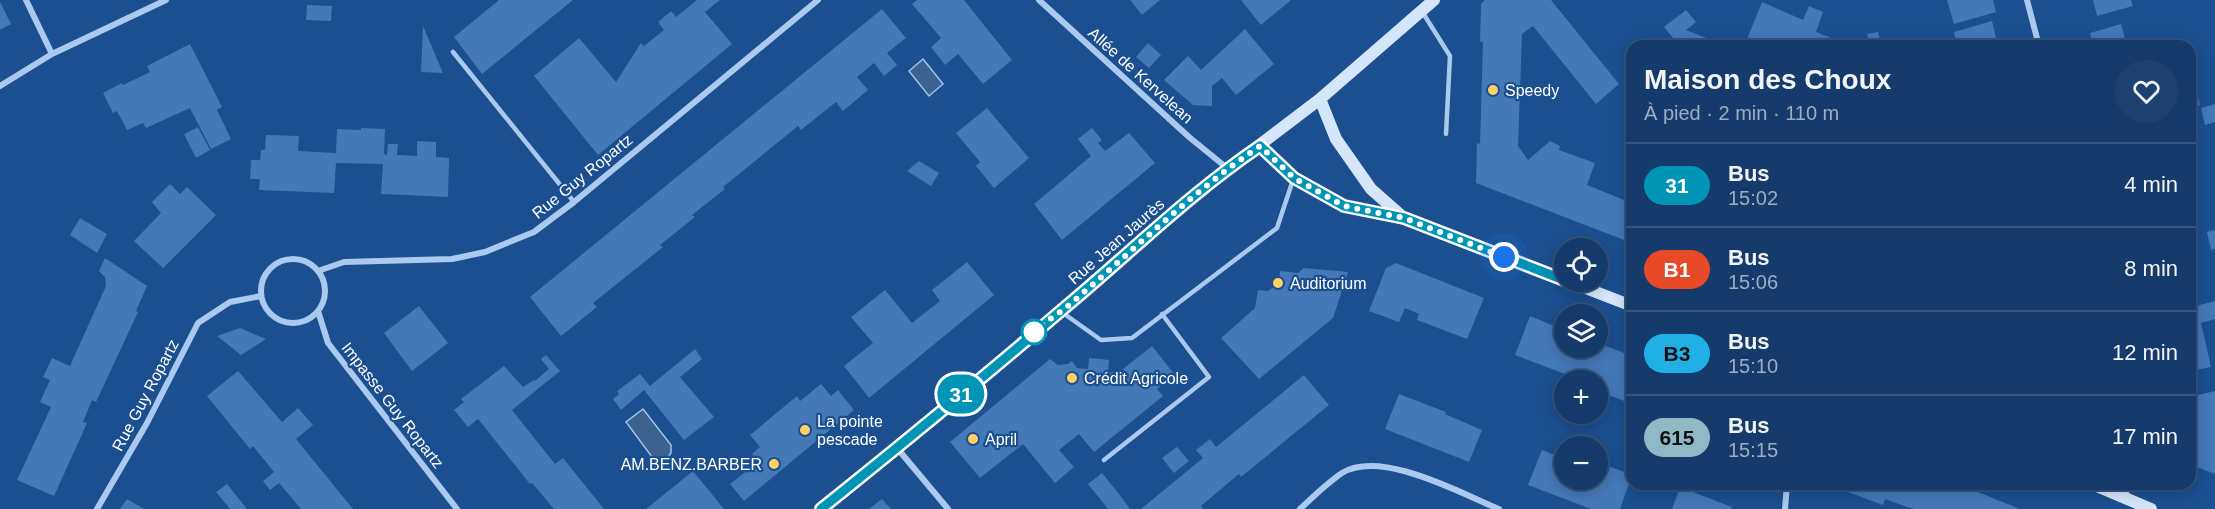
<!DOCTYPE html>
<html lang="fr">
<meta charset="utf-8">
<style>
:root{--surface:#143b6b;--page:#1d4271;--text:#f1f3f6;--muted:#9dadc1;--line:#33557e}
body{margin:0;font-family:Helvetica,sans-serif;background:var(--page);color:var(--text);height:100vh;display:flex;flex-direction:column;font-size:22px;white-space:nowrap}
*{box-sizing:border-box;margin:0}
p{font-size:20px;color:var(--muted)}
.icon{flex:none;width:33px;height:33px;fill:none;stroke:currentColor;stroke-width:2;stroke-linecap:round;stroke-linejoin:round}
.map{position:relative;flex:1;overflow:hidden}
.drawer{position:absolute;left:1626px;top:40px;width:570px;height:450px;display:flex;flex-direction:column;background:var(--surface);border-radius:18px;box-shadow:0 3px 15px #0003,0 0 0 2px var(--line)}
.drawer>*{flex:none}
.badge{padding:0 12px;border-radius:20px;font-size:21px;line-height:39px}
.buttons{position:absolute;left:1554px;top:238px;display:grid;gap:12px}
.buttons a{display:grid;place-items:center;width:54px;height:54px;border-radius:50%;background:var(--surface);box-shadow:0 3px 15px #0003,0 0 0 2px var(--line);font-size:30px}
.you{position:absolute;width:30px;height:30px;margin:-15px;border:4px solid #fff;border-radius:50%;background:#1a73e8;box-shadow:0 0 0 9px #1a73e833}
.map>.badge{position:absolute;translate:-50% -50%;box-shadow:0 0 0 3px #fff}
.round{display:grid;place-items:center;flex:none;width:63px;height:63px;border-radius:32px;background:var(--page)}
.summary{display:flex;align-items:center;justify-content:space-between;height:102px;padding:0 18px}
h1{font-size:28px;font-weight:800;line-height:45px}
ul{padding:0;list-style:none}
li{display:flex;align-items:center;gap:18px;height:84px;padding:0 18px;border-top:2px solid var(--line)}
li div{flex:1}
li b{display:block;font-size:22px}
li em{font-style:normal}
li .badge{min-width:66px;font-weight:700;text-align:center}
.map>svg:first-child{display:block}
.water{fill:#3c6290;stroke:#9cc4f0;stroke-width:1.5}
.building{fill:#4478b7}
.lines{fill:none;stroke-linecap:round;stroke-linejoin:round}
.service{stroke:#a9c9ee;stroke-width:4.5}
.minor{stroke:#a9c9ee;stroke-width:6}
.secondary{stroke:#d6e6fa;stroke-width:12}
.line-casing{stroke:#fff;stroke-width:14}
.line{stroke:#0094b7;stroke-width:9}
.walk{stroke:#fff;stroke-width:6;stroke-dasharray:0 10.8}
.poi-dot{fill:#ffd166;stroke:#1b4f8f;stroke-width:2}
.stop-dot{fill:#fff;stroke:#0094b7;stroke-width:3}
.labels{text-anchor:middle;stroke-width:4.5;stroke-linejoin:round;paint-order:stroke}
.street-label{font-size:16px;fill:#fff;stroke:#1b4f8f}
.poi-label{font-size:16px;fill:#fff;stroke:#1b4f8f;text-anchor:start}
</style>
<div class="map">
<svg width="2215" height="509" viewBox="0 0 2215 509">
<rect width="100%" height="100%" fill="#1b4f8f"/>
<path class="water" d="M923,59L943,84L929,96L909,71Z
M643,409L671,445V453L666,460L660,458L655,461L626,422Z"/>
<path class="building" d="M499,0H573L482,74L454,37Z
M697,0H720L705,12L732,44L598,155L534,76L579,38L616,82L641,43L644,46L664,30L658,22L671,11L676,17Z
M917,0H964L1012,60L983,84L958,54L945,65L931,47L941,38L912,4Z
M1130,0H1160L1142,15Z
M1241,0H1291L1261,25Z
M1485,0H1551L1619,84L1596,104L1533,26L1522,34L1518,146L1528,160L1550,141L1560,146L1559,150L1595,163L1587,185L1629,202L1632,194V243L1476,183L1477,143L1480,144L1483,42L1480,41L1481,4Z
M1947,0H1993L1996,12L1954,24Z
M2093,0H2131L2133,6L2097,16Z
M0,2L11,24L0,30Z
M1762,2L1803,20L1809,6L1823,12L1816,32L1839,41L1837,46H1751L1745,44Z
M307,5L332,6L331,21L306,20Z
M882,9L906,38L887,53L897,65L884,76L874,63L857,77L868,90L843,111L836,102L801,130L798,126L723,187L725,189L692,215L695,217L660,245L663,247L593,303L597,307L561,336L530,297Z
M1686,10L1696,22L1686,30L1714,41L1712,46H1666L1674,39L1664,27Z
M1992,21L1998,46H1957L1954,32Z
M2121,24L2127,46H2093L2090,33Z
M423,26L443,73L421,72Z
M1245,29L1274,64L1236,95L1222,78L1212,86V106L1193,105L1164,80L1188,56L1201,70Z
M1878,32L1882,46H1871L1867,34Z
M1148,43L1161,55L1149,68L1136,57Z
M190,44L222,107L217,110L231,139L211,149L190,108L146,128L143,123L127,130L117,111L113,113L103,93L122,83L123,85L150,72L147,66Z
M2196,88L2200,105L2190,107V89Z
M2215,104V122L2205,125L2201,108Z
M987,108L1029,158L994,188L976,166L980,162L956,133Z
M198,127L210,150L196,158L184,134Z
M361,128L385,129L384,154L387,155L388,144H398L397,155L417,156V141L436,142V157L449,158L448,197L381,194L383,164L336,163L334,193L259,190L260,179H250L251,160H260L261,150H265L266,135L299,136L298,151L336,153L337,129L361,130Z
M1092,128L1102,140L1098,143L1105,151L1129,133L1155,163L1062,240L1034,204L1091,156L1078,139Z
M919,161L939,173L931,186L907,171Z
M170,184L180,194L187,187L216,215L163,268L134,241L161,213L152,202Z
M2190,200L2197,223L2190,225Z
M80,218L107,234L97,253L70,235Z
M2215,230V249L2211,250L2207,232Z
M2190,252L2198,282L2191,283L2196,306L2215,301V319L2201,323L2211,367L2190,371Z
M105,258L147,286L136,311L138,312L96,402L92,400L83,422L87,423L54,496L17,480L51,407L40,402L50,380L43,377L52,358L70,366L106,286L105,277L99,271Z
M967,262L994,295L869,398L844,366L873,343L851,317L885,290L912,323L940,301L932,290Z
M1396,263L1484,298L1467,339L1417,320L1419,314L1405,308L1399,322L1369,311L1386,268Z
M1304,268L1348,272L1333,318L1259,379L1221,338L1255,308L1258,290L1268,291L1279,283L1280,271L1298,273Z
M419,306L448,343L412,371L384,333Z
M1530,316L1564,330V348H1598V343L1632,356V404L1598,391V381H1573L1563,377L1565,374L1515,355Z
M240,328L266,339L241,355L217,336Z
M1152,346L1175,375L1157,389L1163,396L1094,452L1079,434L1059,450L1074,467L1055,483L1023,444L980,478L950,442L1050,359L1058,365L1068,364L1072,361L1077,368L1088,369L1089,358L1109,360L1108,372L1119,373L1125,380L1129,377L1123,369Z
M695,349L702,359L680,377L714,417L684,440L644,390L621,410L613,399L619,394L617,391L640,374L650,386Z
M546,355L560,371L512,410L555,464L563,458L604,509H554L532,483L530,484L478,419L468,427L454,410L464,402L461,399L504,366L523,387L534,380L535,381L549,369L541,359Z
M238,371L282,422L298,408L313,425L296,439L353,509H301L279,483L270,490L263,481L274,472L253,446L250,449L207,396Z
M1304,375L1329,405L1241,477L1239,474L1201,506L1203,509H1141L1203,458L1196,450L1210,439L1216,447Z
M821,384L831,396L838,390L854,410L744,501L730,484L758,462L752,454L760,447L750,435L797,396L800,401Z
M2215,391V474L2197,467L2190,438V397Z
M1399,394L1446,412L1445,414L1482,430L1469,462L1385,429Z
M1177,447L1189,461L1174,473L1162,458Z
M1542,450L1564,459V480H1598V462L1632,475L1620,509H1591L1528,485Z
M693,471L724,509H646Z
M1102,473L1119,494L1130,509H1108L1088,484Z
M227,484L247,509H230L216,492Z
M1836,484H1958L2020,509H1913L1885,499L1883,505L1835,487Z
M1680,487L1732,507L1731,509H1672Z
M127,499L144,509H120Z
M882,499L891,509H869Z"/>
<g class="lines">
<path class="service" d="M1423,13L1450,56L1446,134
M453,52L574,202
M1063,313L1101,340L1132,338L1277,228L1293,180
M1104,460L1209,377L1162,314"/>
<path class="minor" d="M26,0L52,54
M1039,0L1189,137L1227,168
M2027,0L2039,46
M0,86L52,54L166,0
M261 291a32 32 0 1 1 64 0a32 32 0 1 1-64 0Z
M318,271L344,262L452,259L485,252L534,232L574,202L818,0
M318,311L328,343L457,509
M897,448L948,509
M2124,497L2130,484
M97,509L147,423L198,323L230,302L261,296
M1300,509C1313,497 1327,483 1342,473C1381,449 1460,493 1499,509
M1785,509L1787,484"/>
<path class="secondary" d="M1320,99L1336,139L1371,189L1404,218
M1260,146L1294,178L1344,206L1404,218L1564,280
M1570,282L1632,306
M2092,484L2151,509
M821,509L897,448L1061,311L1195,194L1320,99L1434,0"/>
</g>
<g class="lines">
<g class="line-casing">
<path id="line" d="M821,509C902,444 984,377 1063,309C1129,254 1189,194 1260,146L1294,178L1344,206L1404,218L1564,280"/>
</g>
<use href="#line" class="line"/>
<path class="walk" d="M1034,332C1043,324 1053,317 1063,310C1129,255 1189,194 1260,146L1294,178L1344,206L1404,218L1504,257"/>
</g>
<g class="poi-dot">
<circle cx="1493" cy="90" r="6"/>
<circle cx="1278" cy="283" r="6"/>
<circle cx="1072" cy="378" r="6"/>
<circle cx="805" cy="430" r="6"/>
<circle cx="973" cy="439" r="6"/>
<circle cx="774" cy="464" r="6"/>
</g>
<circle class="stop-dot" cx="1034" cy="332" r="12"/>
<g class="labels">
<g class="street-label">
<text transform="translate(1141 75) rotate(42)" y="6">Allée de Kervelean</text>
<text transform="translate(582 176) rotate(-39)" y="6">Rue Guy Ropartz</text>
<text transform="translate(1116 241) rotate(-41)" y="6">Rue Jean Jaurès</text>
<text transform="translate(145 395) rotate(-62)" y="6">Rue Guy Ropartz</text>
<text transform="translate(393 405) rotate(52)" y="6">Impasse Guy Ropartz</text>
</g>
<g class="poi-label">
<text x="1505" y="96">Speedy</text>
<text x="1290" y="289">Auditorium</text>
<text x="1084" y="384">Crédit Agricole</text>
<text x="817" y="427">La pointe<tspan x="817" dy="18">pescade</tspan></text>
<text x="985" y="445">April</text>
<text x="762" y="470" text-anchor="end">AM.BENZ.BARBER</text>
</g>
</g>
</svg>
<div class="buttons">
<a><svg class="icon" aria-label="locate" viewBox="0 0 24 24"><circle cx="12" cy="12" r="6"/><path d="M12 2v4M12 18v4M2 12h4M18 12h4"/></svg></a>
<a><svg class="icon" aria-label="layers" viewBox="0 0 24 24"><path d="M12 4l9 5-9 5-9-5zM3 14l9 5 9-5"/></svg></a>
<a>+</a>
<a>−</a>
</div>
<div class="you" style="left:1504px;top:257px"></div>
<b class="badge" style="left:961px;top:394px;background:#0094b7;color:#fff">31</b>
<section class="drawer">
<div class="summary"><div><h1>Maison des Choux</h1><p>À pied · 2 min · 110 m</p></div><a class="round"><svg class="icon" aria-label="heart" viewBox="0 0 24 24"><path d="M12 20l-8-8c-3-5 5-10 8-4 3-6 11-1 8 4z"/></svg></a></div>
<ul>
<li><span class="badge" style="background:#0094b7;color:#fff">31</span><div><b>Bus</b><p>15:02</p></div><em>4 min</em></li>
<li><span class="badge" style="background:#e84927;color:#fff">B1</span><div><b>Bus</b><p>15:06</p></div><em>8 min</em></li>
<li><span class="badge" style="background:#21b0e6;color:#111">B3</span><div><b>Bus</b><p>15:10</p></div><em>12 min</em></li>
<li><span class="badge" style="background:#8eb9c5;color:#111">615</span><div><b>Bus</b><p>15:15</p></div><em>17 min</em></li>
</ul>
</section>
</div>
